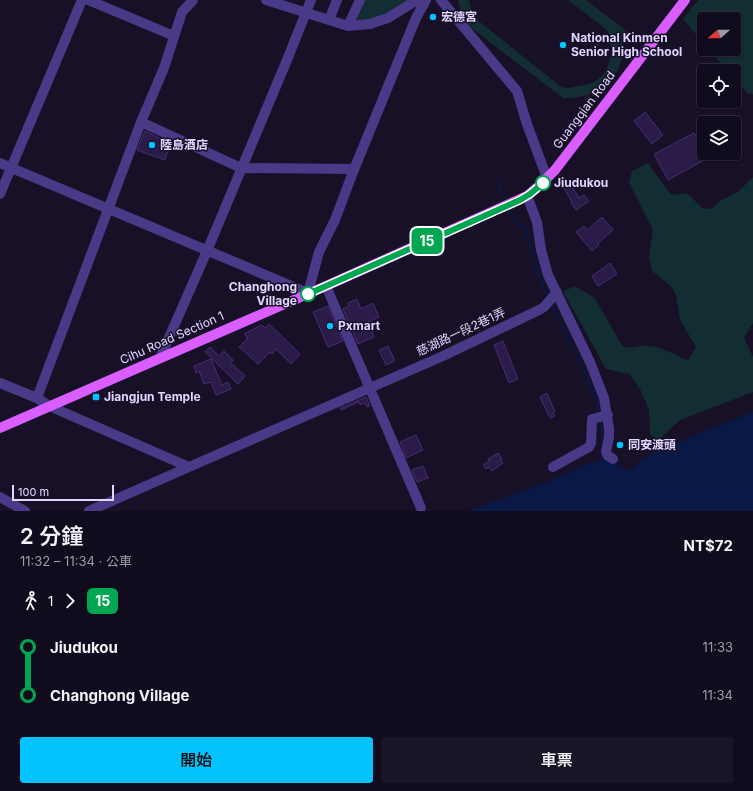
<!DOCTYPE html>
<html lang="zh-TW">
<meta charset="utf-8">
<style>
:root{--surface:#110c1d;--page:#1a1526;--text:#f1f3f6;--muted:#9c9ba4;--line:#302c3b;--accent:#02c3ff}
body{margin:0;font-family:Inter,"Noto Sans TC",sans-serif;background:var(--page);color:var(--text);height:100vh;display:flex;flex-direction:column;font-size:15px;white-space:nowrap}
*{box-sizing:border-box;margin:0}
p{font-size:13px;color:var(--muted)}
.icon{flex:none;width:22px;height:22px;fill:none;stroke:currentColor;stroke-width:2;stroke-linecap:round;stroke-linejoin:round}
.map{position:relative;height:511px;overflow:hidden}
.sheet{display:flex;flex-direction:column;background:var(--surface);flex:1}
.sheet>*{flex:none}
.badge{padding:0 8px;border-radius:6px;font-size:14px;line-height:26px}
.needle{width:26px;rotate:249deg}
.buttons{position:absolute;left:697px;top:12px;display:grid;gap:8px}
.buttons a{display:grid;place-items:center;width:44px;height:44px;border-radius:4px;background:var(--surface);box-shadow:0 1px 3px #0004,0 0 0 1px var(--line);font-size:20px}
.scale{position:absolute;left:12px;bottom:10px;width:102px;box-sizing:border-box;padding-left:4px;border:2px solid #e0d6ff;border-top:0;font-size:11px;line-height:14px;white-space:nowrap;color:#e0d6ff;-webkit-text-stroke:3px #171027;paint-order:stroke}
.map>.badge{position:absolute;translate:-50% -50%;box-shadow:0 0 0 2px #fff}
.legs{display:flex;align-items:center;gap:6px;height:44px;padding:0 20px;font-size:13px}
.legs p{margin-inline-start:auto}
.head{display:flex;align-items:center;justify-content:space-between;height:68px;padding:0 20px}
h1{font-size:22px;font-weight:600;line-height:30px}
.primary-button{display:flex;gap:8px;margin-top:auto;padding:8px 20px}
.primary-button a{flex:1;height:46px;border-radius:4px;background:var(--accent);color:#111;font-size:16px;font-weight:600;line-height:46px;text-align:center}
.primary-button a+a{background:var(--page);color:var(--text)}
ul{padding:0 20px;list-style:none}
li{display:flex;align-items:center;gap:14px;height:48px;font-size:15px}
li i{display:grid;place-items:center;width:6px;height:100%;margin:0 5px;background:currentColor}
li i::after{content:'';width:10px;height:10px;margin:-5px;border:3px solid;border-radius:50%;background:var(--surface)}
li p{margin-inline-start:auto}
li:first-child i{background:linear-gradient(#0000 50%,currentColor 0)}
li:last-child i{background:linear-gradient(currentColor 50%,#0000 0)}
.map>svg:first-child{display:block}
.green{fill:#122e32}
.water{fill:#0a1846}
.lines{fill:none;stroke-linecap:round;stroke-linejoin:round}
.stream{stroke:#0a1846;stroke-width:2}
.building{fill:#2b1b49;stroke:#452d75}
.minor{stroke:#483a87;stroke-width:10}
.major{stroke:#d95dff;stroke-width:10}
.line-1-casing{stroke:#fff;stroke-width:9}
.line-1{stroke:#00a651;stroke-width:6}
.poi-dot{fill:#02c3ff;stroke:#171027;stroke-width:1.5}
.stop-1-dot{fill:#fff;stroke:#00a651;stroke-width:2}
.labels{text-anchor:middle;stroke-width:3;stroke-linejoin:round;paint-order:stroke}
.poi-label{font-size:12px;font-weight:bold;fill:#e0d6ff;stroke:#171027;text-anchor:start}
.street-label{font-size:12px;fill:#e0d6ff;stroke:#171027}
.stop-label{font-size:12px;font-weight:bold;fill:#e0d6ff;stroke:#171027;text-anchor:start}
</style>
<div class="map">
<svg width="753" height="511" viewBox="0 0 753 511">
<rect width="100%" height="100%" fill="#171027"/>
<path class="green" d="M365,0H408L410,1L372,21L357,20Z
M458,0H469L471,9L475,18L560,86L567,88L590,84L596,81L602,76L607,68L610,60L611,50V41L607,30L568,0H586L628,32L622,39C626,78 600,99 563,98L465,23L461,13Z
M698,0H753V94L747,93L734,78V71H728L709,49H734V19H704V44L683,19Z
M648,163L671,195L687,193L702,208L712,209L721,200L738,192L753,177V323L744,338L753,357V392L680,420L659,440L650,435L649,410L640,389L629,374L606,369L565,295L564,291L575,286L595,298L622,346C634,350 638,345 650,346C661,346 676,356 688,360L696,347L680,320L676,295L671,286L652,271L649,257L653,230L629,183L632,171Z"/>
<path class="water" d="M753,412V511H469L544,483L590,463L606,460L619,464L627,470H630L633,468L642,460L655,452L709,429Z"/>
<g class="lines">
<path class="stream" d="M497,181L506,200
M511,213L517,225L524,227L526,229L537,272L548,298
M551,304L587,377L597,401L600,415
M601,421L602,448
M601,462L602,453"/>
</g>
<path class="building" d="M645,112L663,135L652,144L634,121Z
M145,131L170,143L165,160L137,150Z
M694,133L708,158L668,180L654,154Z
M571,184L579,198L584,195L589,201L576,210L571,202H572L564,188Z
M602,217L613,230L598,243L599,245L592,251L576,232L584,226L587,230Z
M610,263L617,274L598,286L592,276Z
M357,299L361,309L373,303L379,317L368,322L374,337L358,344L343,309L349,306L348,303Z
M328,306L343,341L328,347L313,312Z
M269,324L300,354L291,364L276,349L272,354L270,352L258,364L239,347L248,338L244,334L261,325L265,328Z
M503,341L518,379L509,383L494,345Z
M388,346L395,361L386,365L379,350Z
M210,347L219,356L224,351L233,360L231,363L245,376L238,384L205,352Z
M211,359L222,385L228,382L231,389L216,395L211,382L204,384L199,371L196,373L194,366Z
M547,393L555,412L553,413L555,416L550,418L540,397Z
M366,397L370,406L367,407L365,403L360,405L359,402L341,410L340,408Z
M416,435L423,450L406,458L400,442Z
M498,453L502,459L500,460L503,463L492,471L489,467L486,469L483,465L489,461L488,459Z
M423,466L428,478L417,482L412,470Z"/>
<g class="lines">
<path class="minor" d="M88,0L174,36
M266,0L348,26L370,24L388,18L417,0
M441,0L517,91L527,124L547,178
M329,20L337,0
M348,26L360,0
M141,122L241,168L354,169
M0,163L308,293L319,252L335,220L353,172L416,18L426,0
M0,194L82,0
M527,196L537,222L541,250L548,275L590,362L604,398L609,429V437L606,452L608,456L613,459
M326,286L421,508
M160,358L207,251L287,60L311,0
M0,383L37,398L49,406L189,467L443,356L539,310L544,307L557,292
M37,398L141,122L164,68L182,12L193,0
M553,467L589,447L591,443L592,419L608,415
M0,497L25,511
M89,511L189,467"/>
<path class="major" d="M0,428L326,286L527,196L540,185L555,170L685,0"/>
</g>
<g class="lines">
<g class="line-1-casing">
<path id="line-1" d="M308,294L520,200L530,194L543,183"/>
</g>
<use href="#line-1" class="line-1"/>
</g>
<g class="poi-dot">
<circle cx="433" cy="17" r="4"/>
<circle cx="563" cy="45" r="4"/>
<circle cx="152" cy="145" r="4"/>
<circle cx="330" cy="326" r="4"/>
<rect x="92" y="393" width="8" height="8" rx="2"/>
<circle cx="620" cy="445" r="4"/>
</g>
<g class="stop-1-dot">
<circle cx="543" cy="183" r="7"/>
<circle cx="308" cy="294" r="7"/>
</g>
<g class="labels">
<g class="poi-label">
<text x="441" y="21">宏德宮</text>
<text x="571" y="42">National Kinmen<tspan x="571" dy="14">Senior High School</tspan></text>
<text x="160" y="149">陸島酒店</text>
<text x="338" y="330">Pxmart</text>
<text x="104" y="401">Jiangjun Temple</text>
<text x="628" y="449">同安渡頭</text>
</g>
<g class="street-label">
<text transform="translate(584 110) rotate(-53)" y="4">Guangqian Road</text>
<text transform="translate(461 332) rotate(-25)" y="4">慈湖路一段2巷1弄</text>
<text transform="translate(172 338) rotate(-24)" y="4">Cihu Road Section 1</text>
</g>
<g class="stop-label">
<text x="554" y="187">Jiudukou</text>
<text x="297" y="291" text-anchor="end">Changhong<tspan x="297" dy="14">Village</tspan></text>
</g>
</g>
</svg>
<div class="buttons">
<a><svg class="needle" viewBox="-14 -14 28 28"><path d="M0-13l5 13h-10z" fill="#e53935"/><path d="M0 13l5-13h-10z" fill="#9c9ba4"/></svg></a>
<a><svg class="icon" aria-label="locate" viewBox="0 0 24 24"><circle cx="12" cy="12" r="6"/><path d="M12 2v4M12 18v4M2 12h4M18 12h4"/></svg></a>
<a><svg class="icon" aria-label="layers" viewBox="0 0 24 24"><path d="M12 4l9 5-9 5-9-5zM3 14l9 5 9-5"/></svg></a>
</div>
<div class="scale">100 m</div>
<b class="badge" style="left:427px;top:241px;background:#00a651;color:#fff">15</b>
</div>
<section class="sheet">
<div class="head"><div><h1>2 分鐘</h1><p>11:32 – 11:34 · 公車</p></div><b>NT$72</b></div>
<div class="legs"><svg class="icon" aria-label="walk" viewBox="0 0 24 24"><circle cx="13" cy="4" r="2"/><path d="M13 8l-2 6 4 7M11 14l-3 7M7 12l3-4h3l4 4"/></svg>1<svg class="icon" aria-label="forward" viewBox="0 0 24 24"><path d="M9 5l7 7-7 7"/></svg><b class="badge" style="background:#00a651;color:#fff">15</b></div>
<ul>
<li><i style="color:#00a651"></i><b>Jiudukou</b><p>11:33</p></li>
<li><i style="color:#00a651"></i><b>Changhong Village</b><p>11:34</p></li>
</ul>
<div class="primary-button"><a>開始</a><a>車票</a></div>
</section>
